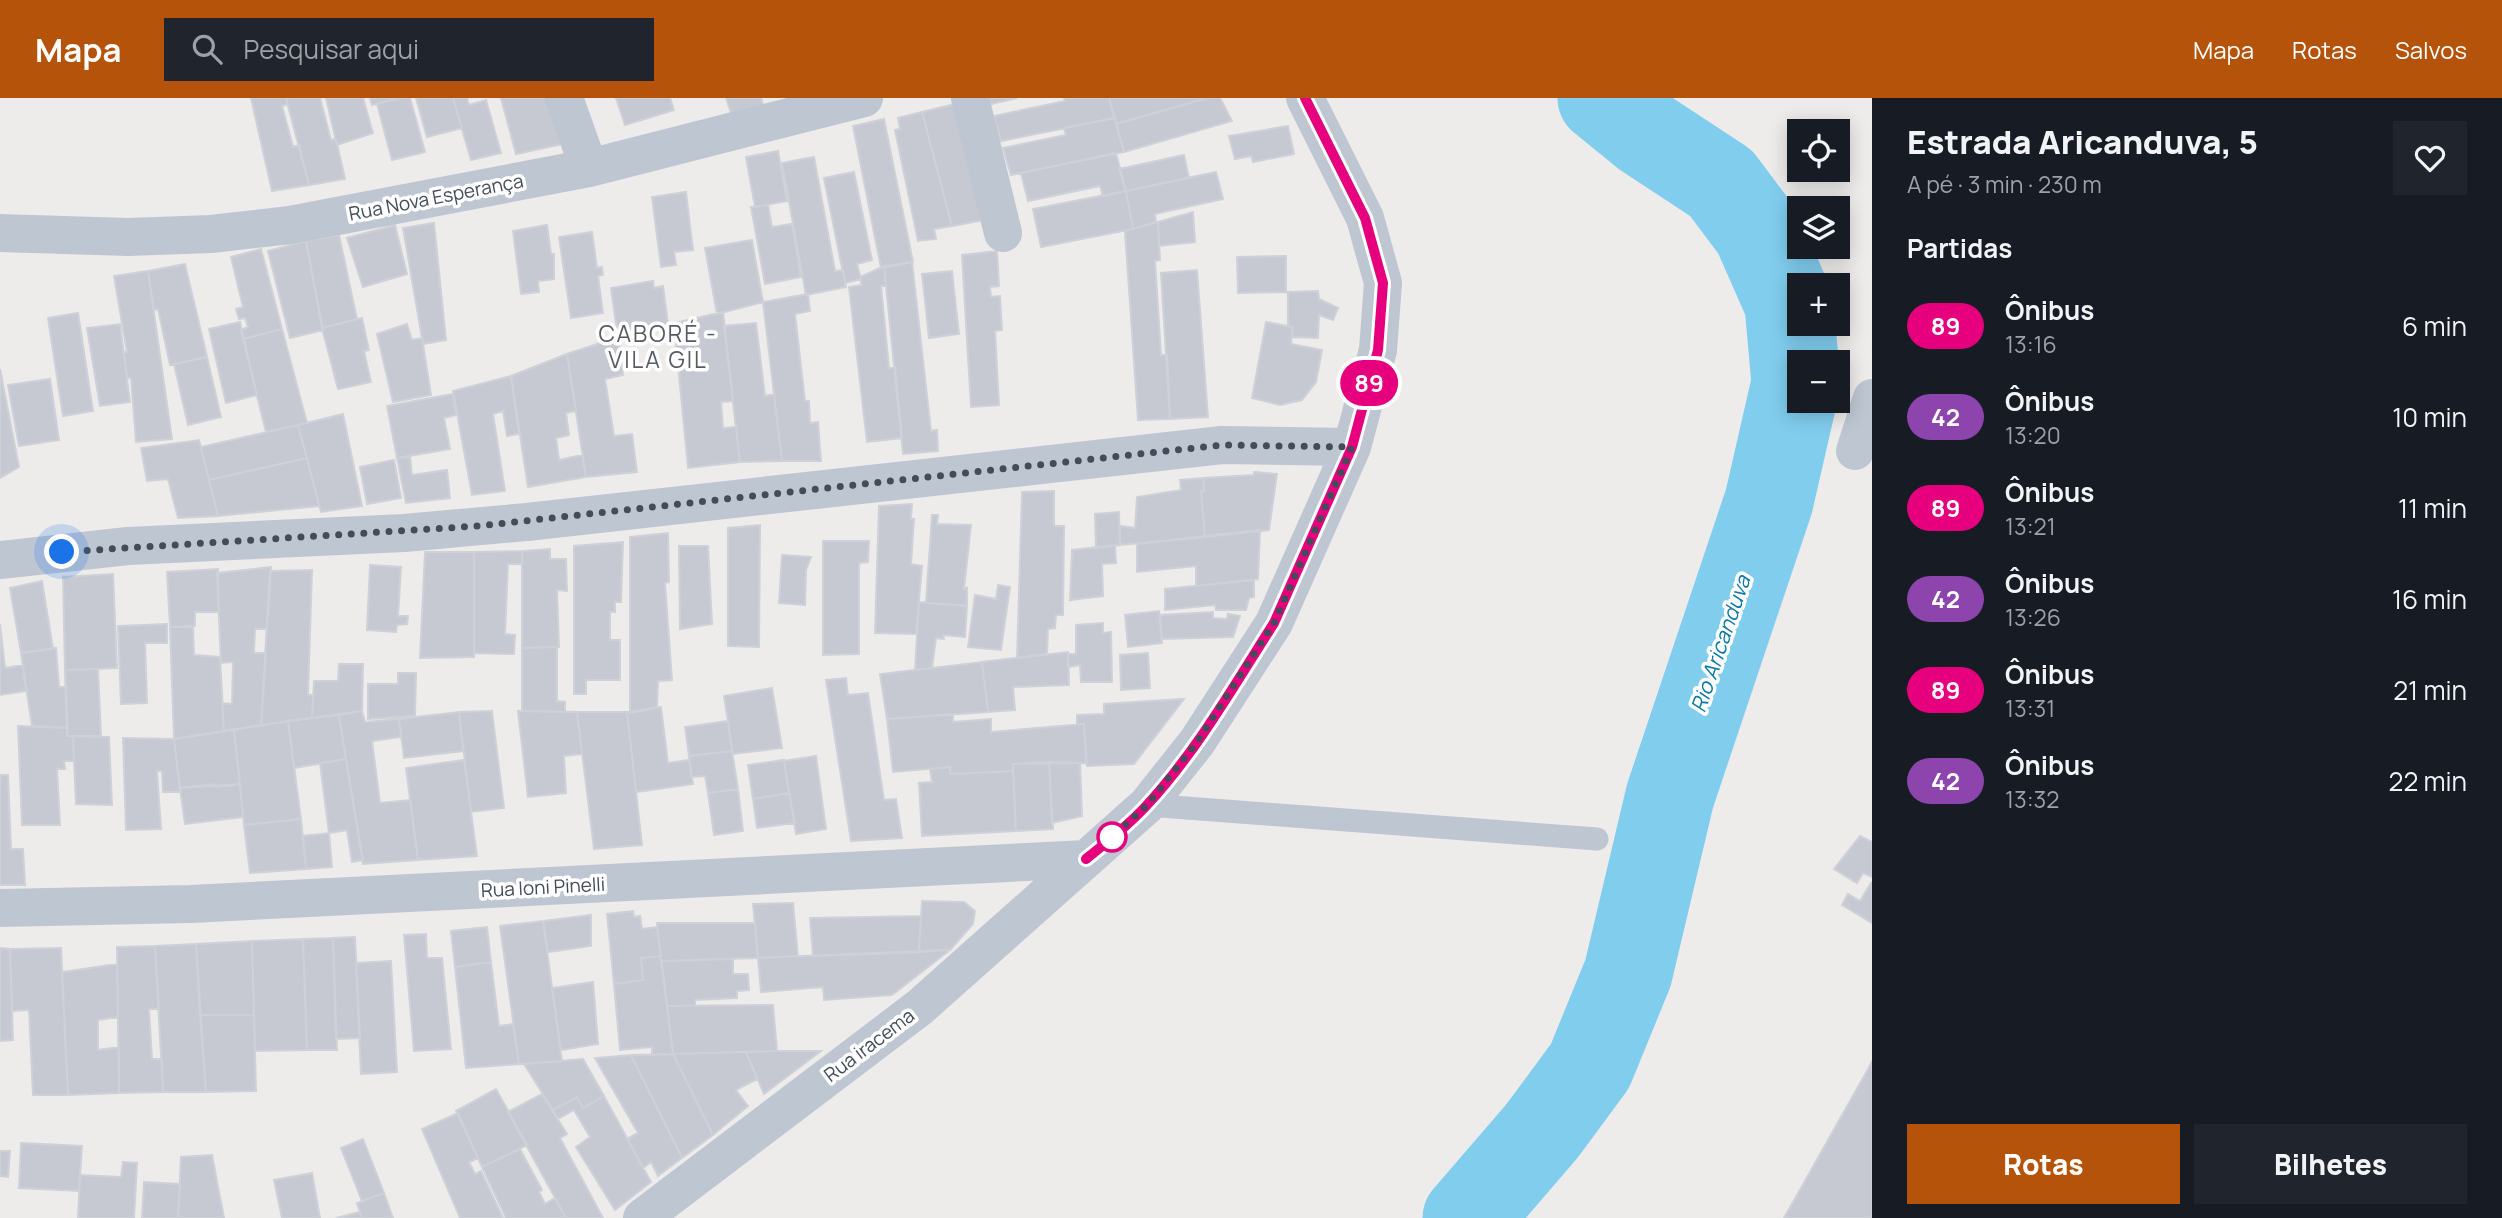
<!DOCTYPE html>
<html lang="pt">
<meta charset="utf-8">
<style>
:root{--surface:#171b24;--page:#20242c;--text:#f1f3f6;--muted:#9ea1a6;--accent:#b45309}
body{margin:0;font-family:Manrope,sans-serif;background:var(--page);color:var(--text);height:100vh;display:flex;flex-direction:column;font-size:26px;white-space:nowrap}
*{box-sizing:border-box;margin:0}
p{font-size:23px;color:var(--muted)}
.icon{flex:none;width:38px;height:38px;fill:none;stroke:currentColor;stroke-width:2;stroke-linecap:round;stroke-linejoin:round}
.map{position:relative;flex:1;overflow:hidden}
.details{display:flex;flex-direction:column;background:var(--surface);width:630px}
.details>*{flex:none}
.badge{padding:0 14px;border-radius:23px;font-size:24px;line-height:46px}
.tools{position:absolute;left:1787px;top:21px;display:grid;gap:14px}
.tools a{display:grid;place-items:center;width:63px;height:63px;border-radius:0px;background:var(--surface);box-shadow:0 4px 18px #0003;font-size:35px}
.you{position:absolute;width:35px;height:35px;margin:-18px;border:5px solid #fff;border-radius:50%;background:#1a73e8;box-shadow:0 0 0 10px #1a73e833}
.map>.badge{position:absolute;translate:-50% -50%;box-shadow:0 0 0 4px #fff}
h2{padding:0 35px;font-size:26px;line-height:63px}
.round{display:grid;place-items:center;flex:none;width:74px;height:74px;border-radius:0px;background:var(--page)}
.summary{display:flex;align-items:center;justify-content:space-between;height:119px;padding:0 35px}
h1{font-size:33px;font-weight:800;line-height:52px}
.primary-button{display:flex;gap:14px;margin-top:auto;padding:14px 35px}
.primary-button a{flex:1;height:80px;border-radius:0px;background:var(--accent);color:#fff;font-size:28px;font-weight:800;line-height:80px;text-align:center}
.primary-button a+a{background:var(--page);color:var(--text)}
ul{padding:0;list-style:none}
li{display:flex;align-items:center;gap:21px;height:91px;padding:0 35px}
li div{flex:1}
li b{display:block;font-size:26px}
li em{font-style:normal}
li .badge{min-width:77px;font-weight:700;text-align:center}
header{display:flex;align-items:center;gap:42px;box-sizing:border-box;height:98px;padding:0 35px;background:var(--accent);color:#fff}
header strong{font-size:33px}
nav{display:flex;gap:38px;margin-inline-start:auto;font-size:24px}
.search{width:490px;height:63px;background:var(--page);display:flex;align-items:center;gap:18px;box-sizing:border-box;padding:0 24px;border-radius:0px;color:var(--muted);font-size:26px}
main{display:flex;flex:1;min-height:0}
.map>svg:first-child{display:block}
.lines{fill:none;stroke-linecap:round;stroke-linejoin:round}
.river{stroke:#81cdee;stroke-width:89}
.building{fill:#c7c9d2;stroke:#cfd1d8;stroke-width:2}
.service{stroke:#bec6d2;stroke-width:23}
.minor{stroke:#bec6d2;stroke-width:38}
.line-casing{stroke:#fff;stroke-width:16}
.line{stroke:#e6007e;stroke-width:10}
.walk{stroke:#434d59;stroke-width:7;stroke-dasharray:0 12.6}
.stop-dot{fill:#fff;stroke:#e6007e;stroke-width:3.5}
.labels{text-anchor:middle;stroke-width:7;stroke-linejoin:round;paint-order:stroke}
.street-label{font-size:19px;fill:#434d59;stroke:#fff}
.water-label{font-size:21px;font-style:italic;fill:#0777a9;stroke:#fff}
.quarter-label{font-size:23px;letter-spacing:2px;fill:#585b61;stroke:#fff}
</style>
<header>
<strong>Mapa</strong>
<div class="search"><svg class="icon" aria-label="search" viewBox="0 0 24 24"><circle cx="10" cy="10" r="6"/><path d="M15 15l6 6"/></svg>Pesquisar aqui</div>
<nav><a>Mapa</a><a>Rotas</a><a>Salvos</a></nav>
</header>
<main>
<div class="map">
<svg width="1872" height="1120" viewBox="0 0 1872 1120">
<rect width="100%" height="100%" fill="#eeebeb"/>
<g class="lines">
<path class="river" d="M1467,1120L1542,1033L1590,968L1628,875L1670,698L1769,403L1796,285L1789,206L1757,133L1721,85L1645,35L1602,0"/>
</g>
<path class="building" d="M251,0H286L288,6L282,8L293,49L299,47L309,87L272,93Z
M286,0H320L331,42L336,41L345,81L309,87Z
M326,0H363L373,35L337,47Z
M370,0H399L372,7Z
M399,0H410L425,54L392,62L377,6Z
M416,0H453L462,30L427,39Z
M453,0H467L469,7L486,2L501,55L471,62Z
M501,0H547L563,46L516,56Z
M616,0H670L674,12L625,27Z
M726,0H761L764,10L732,18Z
M989,0H1017L991,6Z
M1064,0H1109L1115,20L1001,43L994,18L1065,3Z
M1109,0H1207L1116,26Z
M1207,0H1220L1232,23L1124,54L1116,26Z
M955,6L984,122L952,128L922,14Z
M922,14L952,128L934,131L936,141L918,143L895,32L900,31L898,20Z
M1115,20L1124,54L1011,77L1003,50L1066,37L1064,30Z
M884,21L913,164L881,170L853,28Z
M1288,28L1294,56L1253,64L1251,58L1235,61L1229,38Z
M778,53L787,103L755,109L746,59Z
M1116,55L1126,93L1103,98L1100,88L1028,103L1021,75Z
M1184,57L1189,80L1126,93L1119,71Z
M814,59L835,173L843,172L846,189L806,197L782,65Z
M854,74L872,162L857,166L861,181L845,185L824,80Z
M1216,74L1223,101L1155,116L1156,124L1133,131L1126,93Z
M1126,93L1133,131L1041,149L1033,111Z
M686,94L693,152L674,154L676,167L661,169L652,99Z
M768,107L772,129L792,126L801,179L765,186L751,109Z
M1193,114L1195,144L1159,148L1158,124Z
M1158,124L1160,162L1155,163L1161,257L1167,256L1170,321L1138,322L1125,133Z
M434,125L446,242L423,246L403,130Z
M395,127L407,176L363,189L347,140Z
M547,127L551,156H554V181L538,183L539,194L521,196L513,133Z
M592,134L597,170L602,169L603,177L598,178L603,215L571,220L559,139Z
M339,137L357,221L322,230L306,143Z
M752,142L763,204L717,216L705,150Z
M306,143L323,232L290,240L268,153Z
M261,151L282,231L243,241L241,232L248,229L245,220L239,221L236,211L243,209L231,159Z
M997,153L999,188L990,189L991,199L1000,198L1002,232L995,233L999,307L971,309L962,157Z
M1286,158V194L1238,195L1237,159Z
M912,164L931,333L937,332L938,353L903,356L884,168Z
M185,166L207,259L170,267L158,211L154,212L148,173Z
M884,168L886,188H881L889,270L895,269L902,340L867,344L849,189L862,187L860,179Z
M1197,172L1208,319L1170,321L1161,175Z
M148,173L172,341L136,344L131,280H127L124,254H127L114,178Z
M952,173L959,236L929,240L922,176Z
M653,183L654,190L663,188L668,226L617,233L611,190Z
M1318,193L1319,201L1338,210L1333,222L1319,217L1318,240L1292,239L1293,229L1288,228V194Z
M808,196L810,213L795,216L805,303H809L810,325L818,324L821,363H782L763,204Z
M723,214L733,303L721,304L723,330L736,329L740,364L688,370L674,225Z
M78,215L93,313L63,318L48,220Z
M362,220L369,252L364,253L371,284L338,291L322,230Z
M240,224L257,297L226,305L209,231Z
M1266,224L1293,229L1291,246L1322,252L1316,284L1302,302L1280,307L1252,300Z
M756,225L765,298L774,296L782,363L740,364L724,228Z
M120,226L130,304L100,308L87,230Z
M407,226L412,242L422,240L431,297L393,304L377,236Z
M282,231L307,325L266,334L243,241Z
M618,239L623,277L605,281L614,338L632,336L637,374L586,379L567,256Z
M567,256L576,313L566,315L569,337L556,340L559,362L582,357L586,379L528,389L511,278Z
M207,259L221,319L188,327L174,266Z
M0,271L19,369L0,380Z
M511,278L519,336L507,338L503,313L493,316L505,393L472,397L453,293Z
M50,281L59,342L19,348L8,287Z
M453,296L456,317L444,320L450,351L397,360L387,308Z
M343,316L362,408L321,414L298,327Z
M298,327L307,360L209,382L201,349Z
M199,342L218,418L178,420L168,381L147,383L141,350Z
M410,359L412,377L447,372L450,400L406,405L397,360Z
M307,360L319,408L218,418L209,382Z
M394,362L401,400L367,406L360,369Z
M1254,374L1277,376L1269,432L1205,439L1201,393H1204L1203,380L1254,377Z
M1203,380L1204,393H1201L1205,439L1120,447V428L1135,430L1137,399L1181,392L1180,382Z
M1054,393V428H1064L1063,517H1056L1055,530L1048,531L1047,556L1017,560L1022,394Z
M912,406L911,421H914L911,466L922,468L916,536L875,535L879,408Z
M1119,414L1120,447L1096,450L1095,416Z
M932,417H938L937,426L971,427L964,491L967,490V508L926,505Z
M760,427L759,549L728,548V430Z
M1260,432L1258,481L1196,488V468L1137,474V446Z
M668,435L669,484L665,485L672,582L658,583L657,610L630,615V439Z
M823,443H869L868,464L859,465V556L823,557Z
M623,444L621,504H615V514H610V542H620V582H586V596H574V448Z
M1115,447L1116,465L1102,466L1103,498L1070,502L1072,452Z
M679,448H708L712,526L680,531Z
M550,451V461H566L567,493L557,492L559,549L522,550V453Z
M522,453V466H508L505,536L515,537L514,556L474,555V454Z
M425,454H474V559L420,560Z
M782,457L811,459L806,472L805,507L779,505Z
M370,467L401,469L398,518H408L407,526L397,527L396,534L367,532Z
M271,469L267,531H255L254,555H266L261,627L224,633L222,605L232,606L233,564L221,565L217,475Z
M218,471L219,514H195V528L170,529L167,474Z
M312,472L308,597H313L312,620L261,627L270,473Z
M113,476L117,570L65,572L63,479Z
M1254,482V499L1249,500L1246,512H1216L1215,507L1165,512V491Z
M42,483L53,551L21,555L10,490Z
M998,487L1010,489L1001,552L968,549L975,497L996,501Z
M919,504L967,508L965,539L943,537L944,541L936,540L932,570L915,572Z
M1159,513L1162,545L1128,549L1125,517Z
M1213,514V520L1227,521L1228,516L1240,518L1233,539L1162,541L1160,517Z
M1103,525V535L1111,534L1112,584H1081L1080,567L1068,569V556H1076V527Z
M0,526L5,570L23,567L26,593L0,597Z
M167,526V545H145L147,605L121,606L118,528Z
M170,529H193L194,557L220,559L224,633L174,641Z
M557,549V603L565,604V614L522,613V550Z
M56,550L59,589L66,588L68,630L32,628L21,555Z
M1068,554L1069,587L1013,589L1015,612L988,614L982,564Z
M1148,555L1150,590L1121,592L1120,557Z
M982,564L988,614L887,621L880,576Z
M339,566H363L362,613L312,620L314,583H338Z
M98,571L101,638H67L65,572Z
M398,575H416L415,618L368,621V586H398Z
M846,580L848,597L868,595L884,702L896,701L902,740L851,743L826,582Z
M772,590L782,650L733,656L724,598Z
M1184,601L1134,666L1087,668L1084,626H1077V617L1104,616V606Z
M661,609L668,665L689,662L693,686L636,694L627,614Z
M362,613L365,624L399,621L401,639L372,643L380,705L410,702L418,762L363,766L339,617Z
M492,613L504,710L471,714L459,614Z
M518,613L577,614L582,656L564,658L566,695L528,699Z
M459,614L463,653L404,660L399,621Z
M577,614H627L642,747L594,751Z
M953,616V624L991,621V634L1084,626L1086,665L1013,666V673L950,676V669L893,674L887,621Z
M339,617L346,661L294,670L288,623Z
M288,623L301,721L244,727L234,632Z
M728,623L732,653L689,658L685,629Z
M18,628L68,630L67,638H73L74,663H64L65,671H57L60,727H22Z
M234,632L240,686L180,690L174,641Z
M73,638L109,639L112,707L76,706Z
M123,640L174,641L180,694H163L162,673H157L161,731L126,732Z
M732,653L738,691L708,695L705,678L692,679L689,658Z
M816,658L826,731L796,736L784,663Z
M346,661L363,762L352,764L347,732L329,735L320,665Z
M464,662L477,758L418,762L406,670Z
M784,662L789,695L753,701L748,667Z
M1049,664L1080,665L1082,718L1052,725Z
M1049,664L1053,731L1016,733L1013,666Z
M950,669V676L1013,673L1016,733L922,738L919,685L932,684L930,671Z
M0,677H8L11,751H23L25,787H0Z
M216,686V689L240,686L243,719L185,726L180,690Z
M738,691L743,733L714,737L708,695Z
M789,695L795,725L757,730L753,701Z
M301,721L306,771L250,775L244,727Z
M329,735L332,769L306,771L303,738Z
M1860,738L1872,744V779L1863,775L1857,785L1834,771Z
M1871,785H1872V825L1842,807L1848,796L1860,803Z
M922,803L964,804L975,813L973,826L950,852L919,854Z
M793,805L798,858L758,860L753,806Z
M633,813L634,819L640,818L642,831L657,829L661,858L641,860L643,882L614,886L607,816Z
M591,817V848L548,854L543,823Z
M921,818L919,854L813,858L810,820Z
M543,823L562,963L519,966L500,828Z
M657,825H755L758,860L661,863Z
M487,829L491,864L455,869L451,833Z
M426,836L427,860H442L451,951L414,953L404,837Z
M355,839L360,940L336,941L333,840Z
M333,840L337,952H307L303,841Z
M303,841L307,952L255,953L252,843Z
M252,843L254,917H200L196,846Z
M196,846L206,994H163L155,848Z
M155,848L159,911H149L152,961H162L163,994L119,995L117,849Z
M0,850L10,851L13,942L0,943Z
M61,850L68,997H33L29,912L12,913L10,851Z
M950,852L892,897L824,902L823,889L761,894L758,860Z
M661,858L673,956L652,957V949L620,952L614,886L643,882L641,860Z
M733,861V876H748L749,892L737,893V900L695,902V908H667L661,863Z
M391,863L397,974L361,976L356,865Z
M491,864L499,928L513,926L519,966L466,970L455,869Z
M117,866L118,919L98,922V952L119,949V995L68,997L62,874Z
M593,884L598,946L561,952L552,890Z
M773,907L777,953L673,956L667,908Z
M200,917H254L256,993L206,994Z
M777,953H821L764,996L746,954Z
M746,954L757,981L736,992L748,1008L713,1037L673,956Z
M673,956L713,1037L682,1060L631,957Z
M631,957L682,1060L658,1078L651,1064L643,1070L627,1041L638,1035L595,960Z
M583,961L604,998L583,1010L577,999L553,1012L524,966Z
M1872,964V1120H1784Z
M496,991L527,1047L482,1069L456,1013Z
M542,996L567,1036L560,1040L603,1120H566L508,1014Z
M604,998L651,1084L615,1112L576,1049L590,1039L574,1012L558,1021L553,1012L577,999L583,1010Z
M458,1015L478,1060L469,1064L475,1076L481,1073L503,1120H460L422,1031Z
M363,1041L384,1095L362,1103L341,1050Z
M21,1045L82,1048L79,1093L19,1090Z
M520,1051L542,1092L539,1094L545,1106L555,1100L566,1120H506L482,1069Z
M0,1053H10L8,1079L0,1078Z
M212,1057L224,1120H178L181,1059Z
M123,1064L137,1065L134,1120H78L80,1077L121,1079Z
M312,1075L320,1120H282L274,1082Z
M144,1084L180,1086L178,1120H142Z
M384,1095L393,1120H362L357,1105Z
M360,1114L362,1120H336Z"/>
<g class="lines">
<path class="service" d="M1147,707L1597,741"/>
<path class="minor" d="M564,0L589,70
M970,0L1003,135
M0,135L128,139L211,136L290,127L589,70L864,0
M1855,353L1872,300
M0,462L128,448L404,435L527,424L1222,347L1352,349
M0,810L191,806L1086,761
M642,1120L920,909L1147,707L1197,644L1274,525L1352,349L1378,252L1383,185L1365,120L1305,0"/>
</g>
<g class="lines">
<g class="line-casing">
<path id="line" d="M1086,761C1107,744 1129,727 1147,707C1197,653 1235,586 1274,525L1352,349L1378,252L1383,185L1365,120L1305,0"/>
</g>
<use href="#line" class="line"/>
<path class="walk" d="M62,454L478,428L1222,347L1352,349L1274,525L1197,644L1147,707L1112,739"/>
</g>
<circle class="stop-dot" cx="1112" cy="739" r="14"/>
<g class="labels">
<g class="street-label">
<text transform="translate(436 99) rotate(-11)" y="7">Rua Nova Esperança</text>
<text transform="translate(543 789) rotate(-3)" y="7">Rua Ioni Pinelli</text>
<text transform="translate(869 947) rotate(-37)" y="7">Rua iracema</text>
</g>
<g class="water-label">
<text transform="translate(1721 546) rotate(-71)" y="7">Rio Aricanduva</text>
</g>
<g class="quarter-label">
<text x="658" y="244">CABORÉ -<tspan x="658" dy="26">VILA GIL</tspan></text>
</g>
</g>
</svg>
<div class="tools">
<a><svg class="icon" aria-label="locate" viewBox="0 0 24 24"><circle cx="12" cy="12" r="6"/><path d="M12 2v4M12 18v4M2 12h4M18 12h4"/></svg></a>
<a><svg class="icon" aria-label="layers" viewBox="0 0 24 24"><path d="M12 4l9 5-9 5-9-5zM3 14l9 5 9-5"/></svg></a>
<a>+</a>
<a>−</a>
</div>
<div class="you" style="left:62px;top:454px"></div>
<b class="badge" style="left:1369px;top:285px;background:#e6007e;color:#fff">89</b>
</div>
<section class="details">
<div class="summary"><div><h1>Estrada Aricanduva, 5</h1><p>A pé · 3 min · 230 m</p></div><a class="round"><svg class="icon" aria-label="heart" viewBox="0 0 24 24"><path d="M12 20l-8-8c-3-5 5-10 8-4 3-6 11-1 8 4z"/></svg></a></div>
<h2>Partidas</h2>
<ul>
<li><span class="badge" style="background:#e6007e;color:#fff">89</span><div><b>Ônibus</b><p>13:16</p></div><em>6 min</em></li>
<li><span class="badge" style="background:#8e44ad;color:#fff">42</span><div><b>Ônibus</b><p>13:20</p></div><em>10 min</em></li>
<li><span class="badge" style="background:#e6007e;color:#fff">89</span><div><b>Ônibus</b><p>13:21</p></div><em>11 min</em></li>
<li><span class="badge" style="background:#8e44ad;color:#fff">42</span><div><b>Ônibus</b><p>13:26</p></div><em>16 min</em></li>
<li><span class="badge" style="background:#e6007e;color:#fff">89</span><div><b>Ônibus</b><p>13:31</p></div><em>21 min</em></li>
<li><span class="badge" style="background:#8e44ad;color:#fff">42</span><div><b>Ônibus</b><p>13:32</p></div><em>22 min</em></li>
</ul>
<div class="primary-button"><a>Rotas</a><a>Bilhetes</a></div>
</section>
</main>
